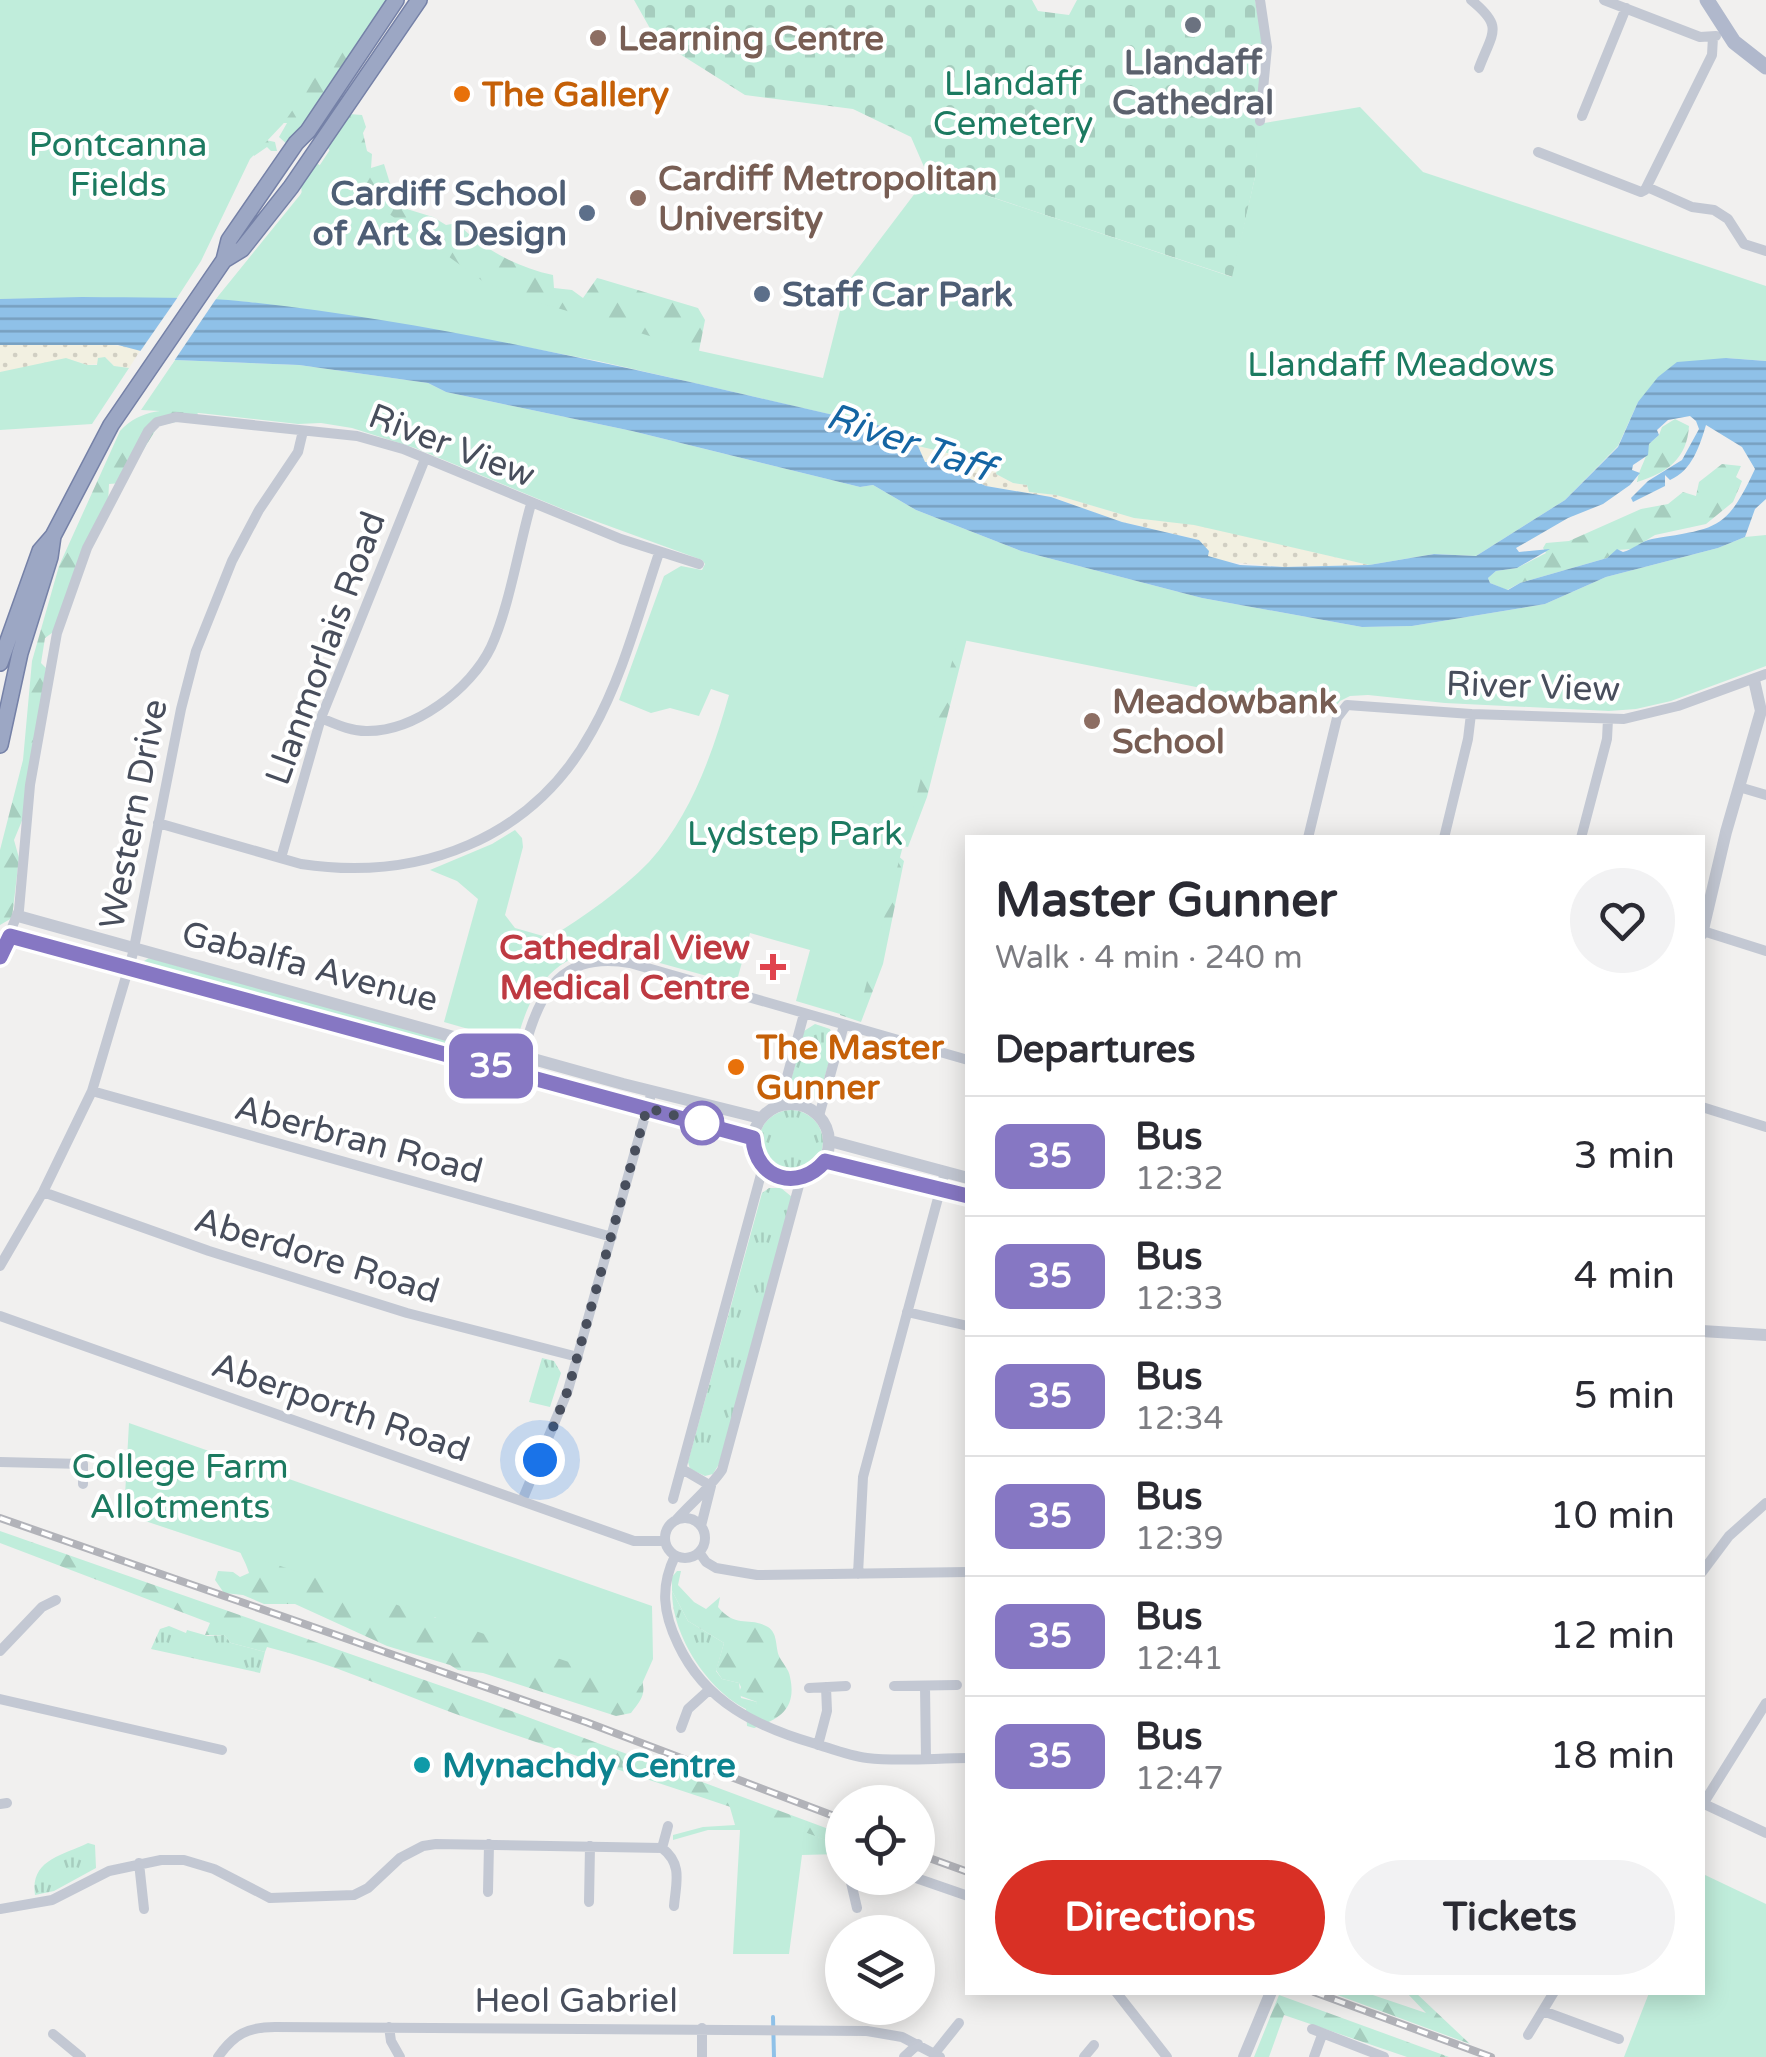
<!DOCTYPE html>
<meta charset="utf-8">
<style>
:root{--surface:#fff;--page:#f2f2f3;--text:#2b2b33;--muted:#7c7c81;--line:#e1e1e2;--accent:#d93025}
body{margin:0;font-family:"Varela Round",sans-serif;background:var(--page);color:var(--text);height:100vh;display:flex;flex-direction:column;font-size:38px;white-space:nowrap}
*{box-sizing:border-box;margin:0}
p{font-size:32px;color:var(--muted)}
.icon{flex:none;width:55px;height:55px;fill:none;stroke:currentColor;stroke-width:2;stroke-linecap:round;stroke-linejoin:round}
.map{position:relative;flex:1;overflow:hidden}
.side{position:absolute;left:965px;top:835px;width:740px;height:1160px;display:flex;flex-direction:column;background:var(--surface);border-radius:0px;box-shadow:0 5px 25px #0003}
.side>*{flex:none}
.badge{padding:0 20px;border-radius:15px;font-size:35px;line-height:65px}
.buttons{position:absolute;left:825px;top:1785px;display:grid;gap:20px}
.buttons a{display:grid;place-items:center;width:110px;height:110px;border-radius:50%;background:var(--surface);box-shadow:0 5px 25px #0003;font-size:50px}
.you{position:absolute;width:50px;height:50px;margin:-25px;border:8px solid #fff;border-radius:50%;background:#1a73e8;box-shadow:0 0 0 15px #1a73e833}
.map>.badge{position:absolute;translate:-50% -50%;box-shadow:0 0 0 5px #fff}
h2{padding:0 30px;font-size:38px;line-height:90px}
.round{display:grid;place-items:center;flex:none;width:105px;height:105px;border-radius:52px;background:var(--page)}
.overview{display:flex;align-items:center;justify-content:space-between;height:170px;padding:0 30px}
h1{font-size:48px;font-weight:700;line-height:75px}
.action{display:flex;gap:20px;margin-top:auto;padding:20px 30px}
.action a{flex:1;height:115px;border-radius:60px;background:var(--accent);color:#fff;font-size:40px;font-weight:700;line-height:115px;text-align:center}
.action a+a{background:var(--page);color:var(--text)}
ul{padding:0;list-style:none}
li{display:flex;align-items:center;gap:30px;height:120px;padding:0 30px;border-top:2px solid var(--line)}
li div{flex:1}
li b{display:block;font-size:38px}
li em{font-style:normal}
li .badge{min-width:110px;font-weight:700;text-align:center}
.map>svg:first-child{display:block}
.grass{fill:url(#grass-tufts)}
.forest{fill:url(#forest-firs);fill-rule:evenodd}
.sand{fill:url(#sand-dots)}
.cemetery{fill:url(#cemetery-stones)}
.green{fill:#c0eddb}
.water{fill:url(#water-rules);fill-rule:evenodd}
.pier{fill:#f1f0ef}
.lines{fill:none;stroke-linecap:round;stroke-linejoin:round}
.stream{stroke:#8fc1e8;stroke-width:4}
.trunk-casing{stroke:#7581a7;stroke-width:18}
.minor{stroke:#c3c8d3;stroke-width:10}
.tertiary{stroke:#c3c8d3;stroke-width:12}
.primary{stroke:#b0b8cc;stroke-width:15}
.trunk{stroke:#9ca7c4;stroke-width:15}
.rail-casing{stroke:#b2b3b9;stroke-width:8}
.rail{stroke:#fff;stroke-width:4;stroke-dasharray:11;stroke-linecap:butt}
.line-casing{stroke:#fff;stroke-width:22}
.line{stroke:#8677c3;stroke-width:15}
.walk{stroke:#484e5c;stroke-width:10;stroke-dasharray:0 18}
.worship-dot{fill:#6b7280;stroke:#fff;stroke-width:4}
.education-dot{fill:#8d6e63;stroke:#fff;stroke-width:4}
.food-dot{fill:#e8710a;stroke:#fff;stroke-width:4}
.service-dot{fill:#5c6f8a;stroke:#fff;stroke-width:4}
.health-dot{fill:#e0444e;stroke:#fff;stroke-width:4}
.stop-dot{fill:#fff;stroke:#8677c3;stroke-width:5}
.culture-dot{fill:#0f9aa8;stroke:#fff;stroke-width:4}
.labels{text-anchor:middle;stroke-width:8;stroke-linejoin:round;paint-order:stroke}
.education-label{font-size:35px;font-weight:bold;fill:#785e54;stroke:#fff;text-anchor:start}
.worship-label{font-size:35px;font-weight:bold;fill:#5b616d;stroke:#fff}
.park-label{font-size:35px;fill:#1c7a60;stroke:#fff}
.food-label{font-size:35px;font-weight:bold;fill:#c56008;stroke:#fff;text-anchor:start}
.service-label{font-size:35px;font-weight:bold;fill:#4e5e75;stroke:#fff;text-anchor:end}
.street-label{font-size:35px;fill:#484e5c;stroke:#fff}
.health-label{font-size:35px;font-weight:bold;fill:#be3a42;stroke:#fff;text-anchor:end}
.culture-label{font-size:35px;font-weight:bold;fill:#0d838f;stroke:#fff;text-anchor:start}
.water-label{font-size:38px;font-style:italic;fill:#1465a3;stroke:#fff}
</style>
<div class="map">
<svg width="1766" height="2057" viewBox="0 0 1766 2057">
<defs>
<pattern id="grass-tufts" width="24" height="20" patternUnits="userSpaceOnUse" patternTransform="scale(2.5)"><rect width="24" height="20" fill="#c0eddb"/><path d="M3 7l-1-3M5 7V3M7 7l1-3M15 17l-1-3M17 17v-4M19 17l1-3" fill="none" stroke="#a6cdbe"/></pattern>
<pattern id="forest-firs" width="22" height="20" patternUnits="userSpaceOnUse" patternTransform="scale(2.5)"><rect width="22" height="20" fill="#c0eddb"/><path d="M5 1l3.5 6h-7zM16 11l3.5 6h-7z" fill="#a6cdbe"/></pattern>
<pattern id="sand-dots" width="8" height="8" patternUnits="userSpaceOnUse" patternTransform="scale(2.5)"><rect width="8" height="8" fill="#f2f0e1"/><path d="M2 2h.1M6 6h.1" fill="none" stroke="#d1cfc3" stroke-width="1.8" stroke-linecap="round"/></pattern>
<pattern id="cemetery-stones" width="16" height="16" patternUnits="userSpaceOnUse" patternTransform="scale(2.5)"><rect width="16" height="16" fill="#c0eddb"/><path d="M2 7V4a2 2 0 0 1 4 0v3zM10 15v-3a2 2 0 0 1 4 0v3z" fill="#a6cdbe"/></pattern>
<pattern id="water-rules" width="6" height="5" patternUnits="userSpaceOnUse" patternTransform="scale(2.5)"><rect width="6" height="5" fill="#8fc1e8"/><path d="M0 2.5h6" fill="none" stroke="#779fbf"/></pattern>
</defs>
<rect width="100%" height="100%" fill="#f1f0ef"/>
<path class="grass" d="M149,958L512,1058V1063L507,1066L144,966V961Z
M815,1024L830,1029L835,1042L819,1096L812,1099L789,1088L804,1031Z
M759 1142a32 32 0 1 1 64 0a32 32 0 1 1-64 0Z
M769,1188H781L792,1197L719,1464L713,1474L705,1476L690,1469L688,1462L762,1193Z
M542,1358L554,1361L561,1373L550,1407L529,1402Z
M672,1591L688,1621L724,1643L716,1671L722,1679L739,1683L741,1698L757,1702L756,1707L748,1710C708,1691 672,1636 672,1591Z
M169,1626L186,1633L187,1630L208,1636L224,1635L231,1643L265,1652L260,1673L151,1649L160,1629Z
M88,1843L95,1845L96,1868L54,1891L35,1895C30,1860 61,1856 88,1843Z"/>
<path class="forest" d="M308,0H326L336,36L359,0H389L390,3L308,127L296,134L289,146L279,137L287,123H281L267,115L262,128L266,140L275,142L277,151H271L267,147L254,156C251,151 249,146 246,141C241,134 184,102 176,99L174,95L186,64L196,63L202,70L220,71L224,77L247,44L260,34L287,24ZM308,38L330,40L333,43L311,63L313,67L309,79L290,96L293,82L292,57L309,44Z
M349,114L362,115L366,127L363,133L367,151L372,154L371,168L384,164L397,206L433,217L446,225L457,223C483,249 516,267 553,275L554,288L572,290L583,298L597,278L601,279L698,308L705,320L697,361L589,331L292,207L302,197L301,184L316,163L329,170L335,160L327,146Z
M197,409L198,417L158,426L123,483L109,484L108,504L56,630L45,638L41,663L46,668L26,811L14,840L19,858L12,918L0,925V850L23,760L32,661L59,566L120,431C141,408 167,410 197,409Z
M1675,419L1689,426C1687,459 1667,473 1637,482C1639,468 1647,459 1649,444L1659,435L1662,427Z
M1722,464L1741,466L1736,477L1742,481L1733,502L1706,524L1655,535L1632,549L1617,550L1607,558L1520,583L1507,590L1490,583L1488,578L1496,571L1517,568L1546,553L1543,548L1546,543L1569,541L1641,509L1668,504L1683,492L1696,496L1699,482Z
M942,632L967,638L927,797L908,847L899,845Z
M896,854L904,861L883,964L861,1022L840,1015L842,1000Z
M0,1531L490,1703L842,1834V1846C714,1799 582,1760 453,1713C391,1690 331,1663 267,1647L265,1652L231,1643L224,1635H205L210,1623L0,1543Z
M237,1539L417,1594L435,1618L446,1617L641,1678C647,1694 641,1700 631,1713L616,1716L483,1673L458,1670L450,1665L387,1646L295,1604H264L243,1595L224,1593L215,1580L218,1571L233,1572L240,1577L249,1573C245,1559 239,1555 237,1539Z
M677,1571H681L678,1585L694,1602L706,1609L720,1597L718,1607C736,1629 749,1616 768,1627C778,1634 775,1645 779,1656C782,1663 789,1669 790,1677C797,1708 780,1719 754,1728L747,1726L746,1708L755,1707L757,1702L738,1695L741,1687L739,1683L722,1679L716,1670L724,1643L688,1621L672,1591V1577Z
M1332,1993H1367L1426,2013L1407,1993H1416L1470,2044Z
M1279,1995L1449,2057H1407L1284,2015L1269,2057H1254Z"/>
<path class="sand" d="M101,344L142,348L129,368L114,366L105,357L98,364L87,365L72,360L0,372V345Z
M918,446L998,465L996,474L1013,483L1027,485L1030,492L1056,495L1134,518L1194,524L1369,565L1284,567L1217,561L1208,556L1199,540L1122,522L1051,497L986,486L935,463H925Z"/>
<path class="cemetery" d="M634,0H1032L1038,11L1069,15L1077,0H1255L1265,54L1255,177L1233,277L928,176L911,137L853,109L745,95L656,39Z"/>
<path class="green" d="M0,0H368L283,124L250,159L201,261L177,298L0,299Z
M1360,107L1423,172L1766,286V361L1726,358L1638,402L1618,446L1565,500L1476,556L1434,554L1369,565L1194,525L1134,518L1056,495L1029,492L1027,485L1013,483L996,474L998,465L918,446L890,428L598,361L457,334L247,302L215,300L300,195L349,121L353,188L484,282L521,297L696,350L823,378L847,283L928,176L1232,277L1255,177L1258,124Z
M105,357L114,366L129,368L92,424L0,430V372L66,358L87,365H97L98,358Z
M175,360L299,365L428,383L446,392L632,431L860,487L873,485L916,510L1021,551L1202,598L1362,627L1412,626L1545,604L1606,577L1718,548L1745,537L1766,535V666L1671,701L1636,709L1609,711L1445,703L1368,695L1350,696L1340,701L1330,714L958,639L857,1019L796,1001L810,950L750,933L736,984L620,952C564,946 535,980 520,1030L503,1039L444,1022L478,899L457,881L430,870L492,844L515,830L522,838L523,847L505,915L515,928L550,938C584,916 621,891 649,862C690,817 713,753 729,695L711,689L699,716L670,708L651,713L619,700L664,576L681,566L702,570L705,564L702,560L565,510L415,448L352,428L321,423L298,424L199,413L141,410Z
M129,1423L652,1606L653,1659L641,1686L124,1514Z
M729,1804L842,1846L840,1854L802,1855L789,1954H733L740,1830H708L673,1840V1835L703,1827L735,1825Z
M1703,1874L1766,1904V2057H1624L1649,1993L1702,1992Z"/>
<path class="water" d="M82,297C138,298 194,296 249,302C466,326 678,380 890,428L918,446L925,462L935,463L986,486L1051,497L1122,522L1199,540L1209,551L1208,556L1240,565L1284,567L1369,565L1434,554L1476,556L1565,500L1618,447L1638,402L1658,377L1677,362L1726,358L1766,361V499L1755,509L1745,537L1718,548L1606,577L1545,604L1412,626L1362,627L1202,598L1021,551L916,510L873,485L860,487L632,431L446,392L428,383L299,365L175,360L118,345H0V299ZM1690,416L1696,421L1699,429L1682,460L1648,481L1631,498L1633,502L1665,486V475L1670,480C1692,471 1700,445 1706,425L1742,447L1755,469C1726,531 1717,528 1652,539C1641,541 1634,549 1623,552L1617,549L1607,558L1520,583L1508,590L1490,583L1488,578L1496,571L1517,568L1550,549L1519,552L1516,548L1568,518L1603,504L1630,485L1640,473L1632,470L1633,465L1648,455L1649,444L1659,435L1657,430L1668,420Z"/>
<path class="pier" d="M180,294L218,296L172,364L139,353Z"/>
<g class="lines">
<path class="stream" d="M773,2017L774,2057"/>
<g class="trunk-casing">
<path id="trunk" d="M224,260L242,249L291,187L419,0
M0,663L40,551L53,536L111,425L224,260L229,240L296,143L308,131L396,0
M0,745L20,653L50,557L53,536"/>
</g>
<path class="minor" d="M1260,0L1267,47L1260,121
M1471,0C1504,27 1493,31 1479,68
M1604,0L1700,37L1716,36
M1582,116L1626,8
M1538,152L1641,192L1645,190L1712,55L1713,37
M1647,187L1692,207L1714,210L1728,219L1744,244L1766,251
M321,718C336,724 350,731 366,731C414,732 471,689 491,647C509,608 519,546 531,504
M1739,787L1766,795
M158,823L301,864C420,882 533,839 592,731C623,676 639,612 659,553
M1308,838L1337,718L1347,705L1471,714L1624,719L1678,706L1766,674
M1444,838L1468,739L1471,714
M1581,838L1607,739L1608,719
M281,858L321,718L425,459
M1703,931L1766,951
M0,957L19,910L30,785L57,633L87,548L148,431L157,422L176,417L357,436L403,449L621,539L699,564
M517,1074C535,1011 547,949 630,963L968,1060
M92,1091L612,1237
M779,1106L804,1014
M1702,1107L1766,1127
M819,1116L844,1025
M43,1192L209,1251L407,1313L578,1357
M0,1266L43,1192L92,1091L133,953L181,709L196,651L232,561L259,510L298,452L303,431
M907,1312L968,1326
M0,1316L634,1541H665
M0,1462L83,1464V1484
M682,1469L711,1486
M673,1499L763,1167
M522,1501L568,1390L652,1091
M665 1538a20 20 0 1 1 40 0a20 20 0 1 1-40 0Z
M676,1520C691,1503 709,1489 722,1470L801,1178
M701,1526L711,1486
M699,1552L706,1562L716,1568L757,1575L968,1572
M675,1556C660,1587 663,1613 678,1644C705,1702 757,1727 816,1744C832,1749 850,1756 867,1758C900,1762 935,1758 968,1758
M1702,1572L1729,1536L1766,1503
M858,1574L863,1477L945,1172
M0,1651L42,1607L56,1600
M894,1686L957,1685
M925,1686L926,1759
M809,1688L846,1686
M0,1699L222,1750
M681,1728L688,1709L709,1690
M818,1745L827,1711L826,1687
M1702,1803L1766,1833
M0,1804L7,1803
M1703,1804L1766,1703
M662,1848L668,1826
M139,1863L144,1909
M850,1878L857,1908
M916,1878L968,1896
M488,1892L489,1844
M589,1902L590,1846
M0,1909L52,1900L109,1871L161,1860H184L214,1869L270,1898L354,1895L368,1888L400,1858L423,1846L436,1844L662,1848C683,1864 676,1883 674,1906
M1116,1992L1167,2057
M1543,2011L1619,2039
M389,2027L391,2041L400,2057
M1312,2029L1384,2057
M53,2034L81,2057
M1528,2035L1554,1992
M935,2053L959,2023
M218,2057C234,2034 248,2027 275,2027L867,2031L902,2037L940,2057
M702,2057V2028
M904,2057L918,2044
M1084,2057L1094,2045
M1314,2057L1322,2035"/>
<path class="tertiary" d="M18,916L623,1084L760,1118
M1702,934L1726,832L1761,711L1754,680
M10,936L753,1138
M753 1142a38 38 0 1 1 76 0a38 38 0 1 1-76 0Z
M830,1141L968,1178
M825,1161L968,1196
M1702,1331L1766,1335
M1244,2057L1271,1992"/>
<path class="primary" d="M1707,0L1734,42L1766,67"/>
<use href="#trunk" class="trunk"/>
<g class="rail-casing">
<path id="rail" d="M0,1518L586,1722L842,1819
M918,1854L968,1872
M1314,1992L1491,2057"/>
</g>
<use href="#rail" class="rail"/>
</g>
<g class="lines">
<g class="line-casing">
<path id="line" d="M0,957L10,936L746,1136L753,1138C755,1180 799,1192 825,1161L968,1196"/>
</g>
<use href="#line" class="line"/>
<path class="walk" d="M540,1460L568,1390L647,1108L702,1123"/>
</g>
<circle class="worship-dot" cx="1193" cy="25" r="10"/>
<g class="education-dot">
<circle cx="598" cy="38" r="10"/>
<circle cx="638" cy="198" r="10"/>
<circle cx="1092" cy="721" r="10"/>
</g>
<g class="food-dot">
<circle cx="462" cy="94" r="10"/>
<circle cx="736" cy="1067" r="10"/>
</g>
<g class="service-dot">
<circle cx="587" cy="213" r="10"/>
<circle cx="762" cy="294" r="10"/>
</g>
<path class="health-dot" d="M768 952h10v10h10v10h-10v10h-10v-10h-10v-10h10z"/>
<circle class="stop-dot" cx="702" cy="1123" r="20"/>
<circle class="culture-dot" cx="422" cy="1765" r="10"/>
<g class="labels">
<g class="education-label">
<text x="618" y="50">Learning Centre</text>
<text x="658" y="190">Cardiff Metropolitan<tspan x="658" dy="40">University</tspan></text>
<text x="1112" y="713">Meadowbank<tspan x="1112" dy="40">School</tspan></text>
</g>
<g class="worship-label">
<text x="1193" y="74">Llandaff<tspan x="1193" dy="40">Cathedral</tspan></text>
</g>
<g class="park-label">
<text x="1013" y="95">Llandaff<tspan x="1013" dy="40">Cemetery</tspan></text>
<text x="118" y="156">Pontcanna<tspan x="118" dy="40">Fields</tspan></text>
<text x="1401" y="376">Llandaff Meadows</text>
<text x="795" y="845">Lydstep Park</text>
<text x="180" y="1478">College Farm<tspan x="180" dy="40">Allotments</tspan></text>
</g>
<g class="food-label">
<text x="482" y="106">The Gallery</text>
<text x="756" y="1059">The Master<tspan x="756" dy="40">Gunner</tspan></text>
</g>
<g class="service-label">
<text x="567" y="205">Cardiff School<tspan x="567" dy="40">of Art &amp; Design</tspan></text>
<text x="782" y="306" text-anchor="start">Staff Car Park</text>
</g>
<g class="street-label">
<text transform="translate(452 445) rotate(21)" y="12">River View</text>
<text transform="translate(325 648) rotate(-70)" y="12">Llanmorlais Road</text>
<text transform="translate(1533 686) rotate(2)" y="12">River View</text>
<text transform="translate(133 814) rotate(-79)" y="12">Western Drive</text>
<text transform="translate(310 966) rotate(15)" y="12">Gabalfa Avenue</text>
<text transform="translate(359 1139) rotate(15)" y="12">Aberbran Road</text>
<text transform="translate(317 1255) rotate(17)" y="12">Aberdore Road</text>
<text transform="translate(341 1407) rotate(19)" y="12">Aberporth Road</text>
<text x="576" y="2012">Heol Gabriel</text>
</g>
<g class="health-label">
<text x="750" y="959">Cathedral View<tspan x="750" dy="40">Medical Centre</tspan></text>
</g>
<g class="culture-label">
<text x="442" y="1777">Mynachdy Centre</text>
</g>
<g class="water-label">
<text transform="translate(910 442) rotate(19)" y="13">River Taff</text>
</g>
</g>
</svg>
<div class="buttons">
<a><svg class="icon" aria-label="locate" viewBox="0 0 24 24"><circle cx="12" cy="12" r="6"/><path d="M12 2v4M12 18v4M2 12h4M18 12h4"/></svg></a>
<a><svg class="icon" aria-label="layers" viewBox="0 0 24 24"><path d="M12 4l9 5-9 5-9-5zM3 14l9 5 9-5"/></svg></a>
</div>
<div class="you" style="left:540px;top:1460px"></div>
<b class="badge" style="left:491px;top:1066px;background:#8677c3;color:#fff">35</b>
<section class="side">
<div class="overview"><div><h1>Master Gunner</h1><p>Walk · 4 min · 240 m</p></div><a class="round"><svg class="icon" aria-label="heart" viewBox="0 0 24 24"><path d="M12 20l-8-8c-3-5 5-10 8-4 3-6 11-1 8 4z"/></svg></a></div>
<h2>Departures</h2>
<ul>
<li><span class="badge" style="background:#8677c3;color:#fff">35</span><div><b>Bus</b><p>12:32</p></div><em>3 min</em></li>
<li><span class="badge" style="background:#8677c3;color:#fff">35</span><div><b>Bus</b><p>12:33</p></div><em>4 min</em></li>
<li><span class="badge" style="background:#8677c3;color:#fff">35</span><div><b>Bus</b><p>12:34</p></div><em>5 min</em></li>
<li><span class="badge" style="background:#8677c3;color:#fff">35</span><div><b>Bus</b><p>12:39</p></div><em>10 min</em></li>
<li><span class="badge" style="background:#8677c3;color:#fff">35</span><div><b>Bus</b><p>12:41</p></div><em>12 min</em></li>
<li><span class="badge" style="background:#8677c3;color:#fff">35</span><div><b>Bus</b><p>12:47</p></div><em>18 min</em></li>
</ul>
<div class="action"><a>Directions</a><a>Tickets</a></div>
</section>
</div>
